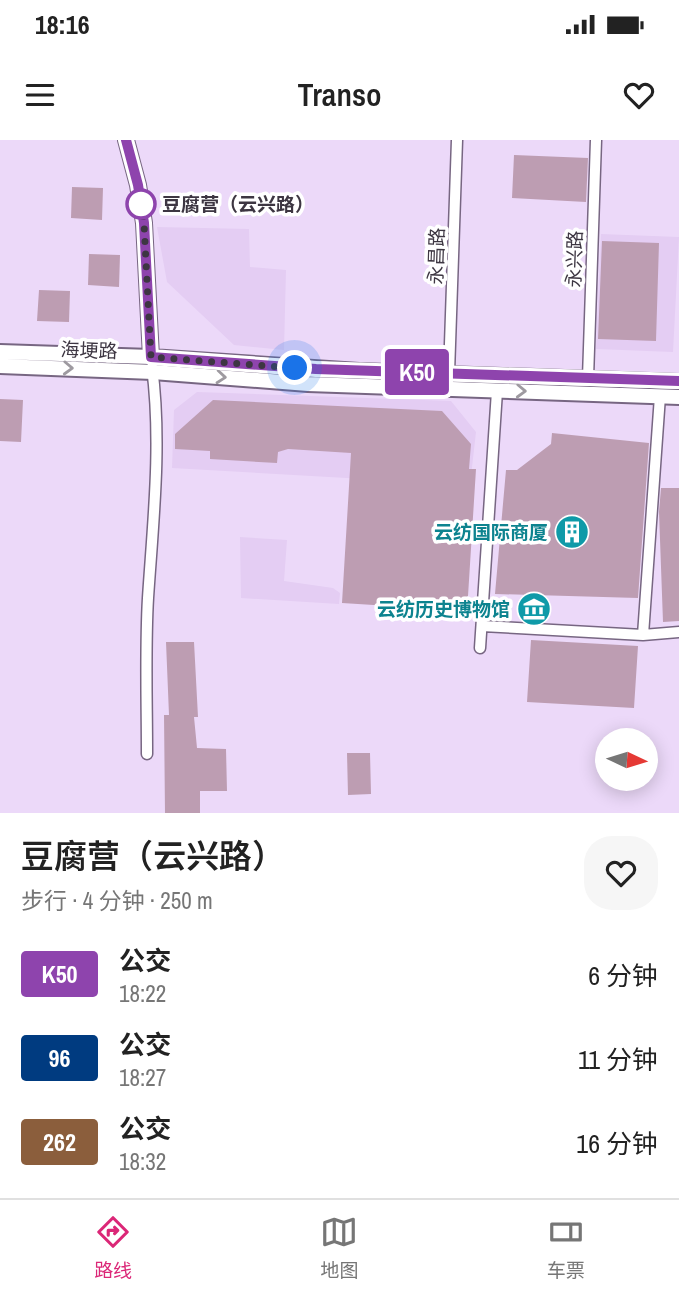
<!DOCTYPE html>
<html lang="zh">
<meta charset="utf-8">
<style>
:root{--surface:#fff;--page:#f6f6f6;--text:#222;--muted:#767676;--line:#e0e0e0;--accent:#db2777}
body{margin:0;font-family:"Archivo Narrow","Noto Sans SC",sans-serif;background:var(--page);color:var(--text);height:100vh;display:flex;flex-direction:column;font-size:26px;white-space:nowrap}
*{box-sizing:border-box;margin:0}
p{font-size:23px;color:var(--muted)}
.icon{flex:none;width:38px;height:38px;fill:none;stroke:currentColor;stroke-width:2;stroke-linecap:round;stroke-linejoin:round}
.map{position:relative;height:673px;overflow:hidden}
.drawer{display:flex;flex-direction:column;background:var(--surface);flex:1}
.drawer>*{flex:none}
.badge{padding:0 14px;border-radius:5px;font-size:24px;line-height:46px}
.needle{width:46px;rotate:94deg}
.fabs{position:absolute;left:595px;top:588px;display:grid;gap:14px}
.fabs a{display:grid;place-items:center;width:63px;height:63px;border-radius:50%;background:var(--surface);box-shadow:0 4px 18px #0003;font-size:35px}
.you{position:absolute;width:35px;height:35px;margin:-18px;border:5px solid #fff;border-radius:50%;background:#1a73e8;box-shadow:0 0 0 10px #1a73e833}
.map>.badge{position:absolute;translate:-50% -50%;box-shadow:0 0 0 4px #fff}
.round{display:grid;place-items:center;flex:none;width:74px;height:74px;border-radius:28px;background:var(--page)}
.overview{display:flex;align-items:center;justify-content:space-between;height:119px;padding:0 21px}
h1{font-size:33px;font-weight:600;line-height:52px}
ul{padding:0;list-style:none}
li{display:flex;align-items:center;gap:21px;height:84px;padding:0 21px}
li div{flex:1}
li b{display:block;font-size:26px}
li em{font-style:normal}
li .badge{min-width:77px;font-weight:700;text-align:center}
.status{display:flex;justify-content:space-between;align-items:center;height:49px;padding:0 35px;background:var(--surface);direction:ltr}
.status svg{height:19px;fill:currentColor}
header{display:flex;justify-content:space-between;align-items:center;height:91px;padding:0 21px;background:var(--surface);font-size:32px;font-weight:600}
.dock{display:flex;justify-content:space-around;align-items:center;height:98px;border-top:2px solid var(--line);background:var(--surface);font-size:19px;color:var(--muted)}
.dock a{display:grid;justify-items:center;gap:4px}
.dock .selected{color:var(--accent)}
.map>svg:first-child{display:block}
.built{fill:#e4cdf3}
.building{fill:#bd9db2}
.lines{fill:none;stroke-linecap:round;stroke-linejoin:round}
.street-casing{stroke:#776682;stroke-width:13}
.secondary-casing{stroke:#776682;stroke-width:18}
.street{stroke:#fff;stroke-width:10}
.secondary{stroke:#fff;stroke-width:14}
.oneway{stroke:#9e9aa0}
.line-casing{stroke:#fff;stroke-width:16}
.line{stroke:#8e44ad;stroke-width:10}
.walk{stroke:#3d3642;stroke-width:7;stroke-dasharray:0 12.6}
.stop-dot{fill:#fff;stroke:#8e44ad;stroke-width:3.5}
.labels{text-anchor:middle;stroke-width:7;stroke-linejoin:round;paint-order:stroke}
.stop-label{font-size:19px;font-weight:bold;fill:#3d3642;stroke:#fff;text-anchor:start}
.street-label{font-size:19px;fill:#3d3642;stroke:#fff}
.culture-label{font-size:19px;font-weight:bold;fill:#0d838f;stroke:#fff;text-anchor:end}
</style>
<div class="status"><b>18:16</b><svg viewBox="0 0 49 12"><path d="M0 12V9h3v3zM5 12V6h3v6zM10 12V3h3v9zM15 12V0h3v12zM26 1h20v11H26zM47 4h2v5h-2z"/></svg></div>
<header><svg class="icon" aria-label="menu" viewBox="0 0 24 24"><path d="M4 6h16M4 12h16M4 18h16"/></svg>Transo<svg class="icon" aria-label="heart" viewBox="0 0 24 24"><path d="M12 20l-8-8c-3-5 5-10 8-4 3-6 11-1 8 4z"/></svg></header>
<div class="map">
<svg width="679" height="673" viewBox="0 0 679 673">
<rect width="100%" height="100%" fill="#ecd9f9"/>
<path class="built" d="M157,87L249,89L250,127L286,130L284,210L234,205L167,142Z
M601,94L679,97L673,212L596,209Z
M197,252L451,261L476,292L470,345L172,328L174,270Z
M240,397L287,400L284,441L333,448L340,453L339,464L241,458Z"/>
<path class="building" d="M514,15L588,18L586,62L512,58Z
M72,47L103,48L102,80L71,78Z
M602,101L659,103L656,201L598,199Z
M89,114L120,115L119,147L88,145Z
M39,150L70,151L69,182L37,181Z
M0,259L23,260L21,302L0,301Z
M213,260L442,271L471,304L469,329H476L468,456L453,470L342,463L351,313L288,309L278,312L277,323L210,319V311L175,309V294Z
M552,293L649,303L638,458L495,454L506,330H517L551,304Z
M661,348H679V481L663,482L659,372Z
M531,500L638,506L634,568L527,562Z
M166,502H194L198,577H194L197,608L226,609L227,651H200V673H165L164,575H169Z
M347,613H370L371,654L348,655Z"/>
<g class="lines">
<g class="street-casing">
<path id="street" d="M449,233L457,0
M588,238L596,0
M482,486L643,495L679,492
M643,495L660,256
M480,508L497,251
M147,614C147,563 145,510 148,458C153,382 162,303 152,227"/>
</g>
<g class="secondary-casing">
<path id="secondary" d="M126,0L138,45L144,83L151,217
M0,212L151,217L359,231L679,242
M0,226L153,232L308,244L679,257"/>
</g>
<use href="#street" class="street"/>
<use href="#secondary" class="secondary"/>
</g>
<defs><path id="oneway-chevron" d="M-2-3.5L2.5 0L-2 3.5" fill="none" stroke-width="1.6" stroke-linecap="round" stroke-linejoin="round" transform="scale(1.75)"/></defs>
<g class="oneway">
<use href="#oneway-chevron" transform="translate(68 228) rotate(2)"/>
<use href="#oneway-chevron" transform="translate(221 237) rotate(5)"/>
<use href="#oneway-chevron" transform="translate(521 251) rotate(2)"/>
</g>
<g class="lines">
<g class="line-casing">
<path id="line" d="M126,0L138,45L144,83L151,217L316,229L679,241"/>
</g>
<use href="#line" class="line"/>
<path class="walk" d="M141,64L144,83L151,217L295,228"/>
</g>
<defs>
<g id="building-disc" transform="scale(1.75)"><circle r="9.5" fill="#0f9aa8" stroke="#fff"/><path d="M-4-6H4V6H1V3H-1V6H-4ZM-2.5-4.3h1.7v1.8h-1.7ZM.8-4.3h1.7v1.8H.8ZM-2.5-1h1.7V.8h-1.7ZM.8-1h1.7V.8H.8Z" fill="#fff"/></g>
<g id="museum-disc" transform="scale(1.75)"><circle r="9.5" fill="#0f9aa8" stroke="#fff"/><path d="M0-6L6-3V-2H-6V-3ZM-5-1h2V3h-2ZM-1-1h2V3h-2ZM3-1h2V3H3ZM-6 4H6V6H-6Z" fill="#fff"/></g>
</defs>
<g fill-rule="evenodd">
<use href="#building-disc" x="572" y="392"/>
<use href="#museum-disc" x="534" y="469"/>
</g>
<circle class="stop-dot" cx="141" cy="64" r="14"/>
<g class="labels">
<g class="stop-label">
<text x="162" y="71">豆腐营（云兴路）</text>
</g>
<g class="street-label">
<text transform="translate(436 116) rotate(-88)" y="7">永昌路</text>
<text transform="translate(574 119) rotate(-88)" y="7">永兴路</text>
<text transform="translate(89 210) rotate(2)" y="7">海埂路</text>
</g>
<g class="culture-label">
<text x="548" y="399">云纺国际商厦</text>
<text x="510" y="476">云纺历史博物馆</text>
</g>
</g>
</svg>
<div class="fabs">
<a><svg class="needle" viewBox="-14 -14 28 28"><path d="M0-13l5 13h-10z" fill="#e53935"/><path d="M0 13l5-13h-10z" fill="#767676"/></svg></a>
</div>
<div class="you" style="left:295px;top:228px"></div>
<b class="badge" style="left:417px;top:232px;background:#8e44ad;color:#fff">K50</b>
</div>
<section class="drawer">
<div class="overview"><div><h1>豆腐营（云兴路）</h1><p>步行 · 4 分钟 · 250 m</p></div><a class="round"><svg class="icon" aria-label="heart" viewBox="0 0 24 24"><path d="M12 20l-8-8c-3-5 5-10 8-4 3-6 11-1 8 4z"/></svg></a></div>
<ul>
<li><span class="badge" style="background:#8e44ad;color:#fff">K50</span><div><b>公交</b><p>18:22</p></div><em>6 分钟</em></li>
<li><span class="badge" style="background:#003b80;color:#fff">96</span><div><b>公交</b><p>18:27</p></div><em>11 分钟</em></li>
<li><span class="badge" style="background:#8b5e3c;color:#fff">262</span><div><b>公交</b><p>18:32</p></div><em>16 分钟</em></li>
</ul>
</section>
<nav class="dock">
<a class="selected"><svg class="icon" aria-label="directions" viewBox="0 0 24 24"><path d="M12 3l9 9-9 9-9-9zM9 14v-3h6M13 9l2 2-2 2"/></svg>路线</a>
<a><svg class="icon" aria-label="map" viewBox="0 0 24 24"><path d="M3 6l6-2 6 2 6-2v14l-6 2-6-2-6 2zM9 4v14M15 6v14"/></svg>地图</a>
<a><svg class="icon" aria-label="tickets" viewBox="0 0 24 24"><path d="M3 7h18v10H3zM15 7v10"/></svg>车票</a>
</nav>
